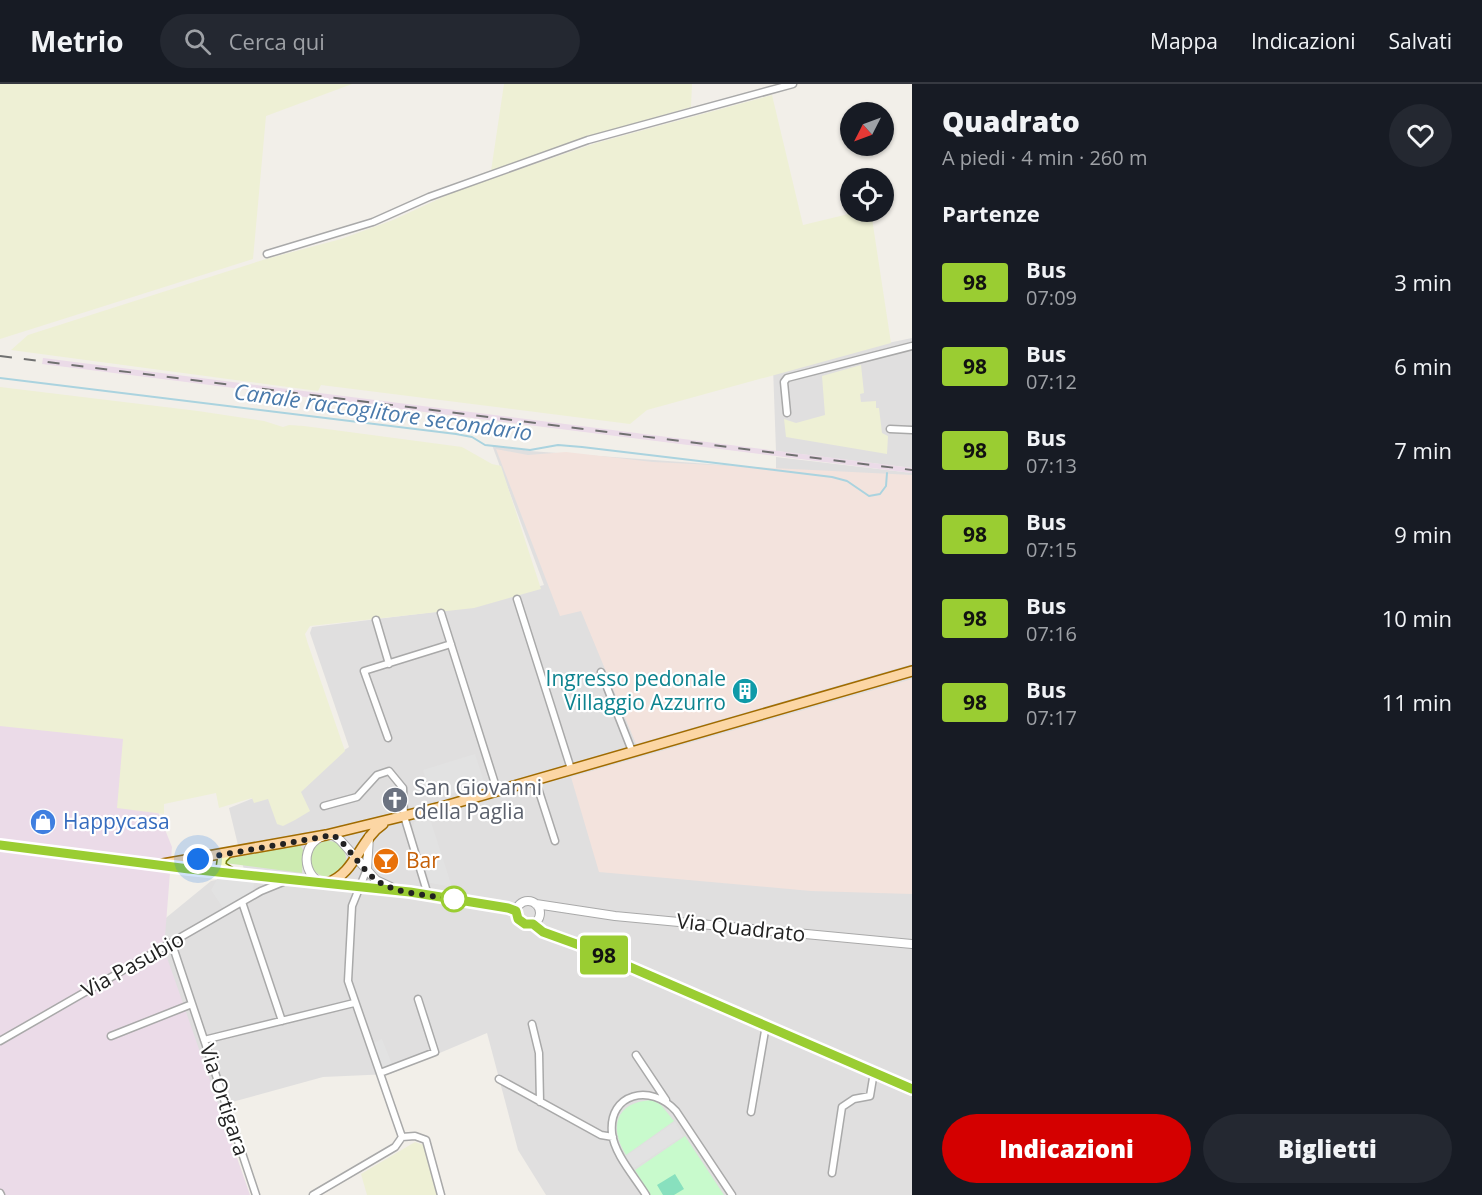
<!DOCTYPE html>
<html lang="it">
<meta charset="utf-8">
<style>
:root{--surface:#171b24;--page:#242831;--text:#f1f3f6;--muted:#9ea1a6;--line:#363941;--accent:#d40000}
body{margin:0;font-family:"Open Sans",sans-serif;background:var(--page);color:var(--text);height:100vh;display:flex;flex-direction:column;font-size:22px;white-space:nowrap}
*{box-sizing:border-box;margin:0}
p{font-size:20px;color:var(--muted)}
.icon{flex:none;width:33px;height:33px;fill:none;stroke:currentColor;stroke-width:2;stroke-linecap:round;stroke-linejoin:round}
.map{position:relative;flex:1;overflow:hidden}
.panel{display:flex;flex-direction:column;background:var(--surface);width:570px}
.panel>*{flex:none}
.badge{padding:0 12px;border-radius:4px;font-size:21px;line-height:39px}
.needle{width:39px;rotate:228deg}
.buttons{position:absolute;left:840px;top:18px;display:grid;gap:12px}
.buttons a{display:grid;place-items:center;width:54px;height:54px;border-radius:50%;background:var(--surface);box-shadow:0 2px 4px #0004;font-size:30px}
.you{position:absolute;width:30px;height:30px;margin:-15px;border:4px solid #fff;border-radius:50%;background:#1a73e8;box-shadow:0 0 0 9px #1a73e833}
.map>.badge{position:absolute;translate:-50% -50%;box-shadow:0 0 0 3px #fff}
h2{padding:0 30px;font-size:22px;line-height:54px}
.round{display:grid;place-items:center;flex:none;width:63px;height:63px;border-radius:32px;background:var(--page)}
.headline{display:flex;align-items:center;justify-content:space-between;height:102px;padding:0 30px}
h1{font-size:28px;font-weight:800;line-height:45px}
.cta{display:flex;gap:12px;margin-top:auto;padding:12px 30px}
.cta a{flex:1;height:69px;border-radius:36px;background:var(--accent);color:#fff;font-size:24px;font-weight:800;line-height:69px;text-align:center}
.cta a+a{background:var(--page);color:var(--text)}
ul{padding:0;list-style:none}
li{display:flex;align-items:center;gap:18px;height:84px;padding:0 30px}
li div{flex:1}
li b{display:block;font-size:22px}
li em{font-style:normal}
li .badge{min-width:66px;font-weight:700;text-align:center}
header{display:flex;align-items:center;gap:36px;box-sizing:border-box;height:84px;padding:0 30px;background:var(--surface);border-bottom:2px solid var(--line)}
header strong{font-size:28px}
nav{display:flex;gap:33px;margin-inline-start:auto;font-size:21px}
.search{width:420px;height:54px;background:var(--page);display:flex;align-items:center;gap:15px;box-sizing:border-box;padding:0 21px;border-radius:33px;color:var(--muted);font-size:22px}
main{display:flex;flex:1;min-height:0}
.map>svg:first-child{display:block}
.residential{fill:#e0dfdf}
.industrial{fill:#ebdbe8}
.military{fill:#f3e3dd}
.farmland{fill:#eef0d5}
.grass{fill:#cdebb0}
.park{fill:#c8facc}
.pitch{fill:#88e0be}
.parking{fill:#e2e2e2}
.lines{fill:none;stroke-linecap:round;stroke-linejoin:round}
.stream{stroke:#aad3df;stroke-width:2}
.minor-casing{stroke:#a9a9a9;stroke-width:9}
.tertiary-casing{stroke:#a9a9a9;stroke-width:10}
.secondary-casing{stroke:#707d05;stroke-width:11}
.primary-casing{stroke:#a06b00;stroke-width:12}
.minor{stroke:#fff;stroke-width:6}
.tertiary{stroke:#fff;stroke-width:8}
.secondary{stroke:#f7fabf;stroke-width:8}
.primary{stroke:#fcd6a4;stroke-width:9}
.rail{stroke:#707070;stroke-width:2;stroke-dasharray:12 12;stroke-linecap:butt}
.line-casing{stroke:#fff;stroke-width:14}
.line{stroke:#9acd32;stroke-width:9}
.walk{stroke:#222;stroke-width:6;stroke-dasharray:0 10.8}
.stop-dot{fill:#fff;stroke:#9acd32;stroke-width:3}
.labels{text-anchor:middle;stroke-width:4.5;stroke-linejoin:round;paint-order:stroke}
.culture-label{font-size:21px;fill:#0d838f;stroke:#fff;text-anchor:end}
.worship-label{font-size:21px;fill:#5b616d;stroke:#fff;text-anchor:start}
.shop-label{font-size:21px;fill:#366cbe;stroke:#fff;text-anchor:start}
.food-label{font-size:21px;fill:#c56008;stroke:#fff;text-anchor:start}
.street-label{font-size:21px;fill:#222;stroke:#fff}
.water-label{font-size:22px;font-style:italic;fill:#4a7aab;stroke:#fff}
</style>
<header>
<strong>Metrio</strong>
<div class="search"><svg class="icon" aria-label="search" viewBox="0 0 24 24"><circle cx="10" cy="10" r="6"/><path d="M15 15l6 6"/></svg>Cerca qui</div>
<nav><a>Mappa</a><a>Indicazioni</a><a>Salvati</a></nav>
</header>
<main>
<div class="map">
<svg width="912" height="1111" viewBox="0 0 912 1111">
<rect width="100%" height="100%" fill="#f2efe9"/>
<path class="residential" d="M912,254V384L776,367L773,283Z
M492,361L530,367L776,385V373L912,389V1111H546L518,1066L487,949L390,990L323,993L203,1026L134,860L211,797L245,790L229,724L298,696L349,663L310,549L312,543L450,526L544,501Z"/>
<path class="industrial" d="M43,274L912,384V389L42,280Z
M0,629L124,643L172,763L164,865L250,1111H0Z"/>
<path class="military" d="M496,365L528,371L566,368L653,378L912,391V580L636,660L581,527L560,532Z
M912,595V810L811,807L599,788L571,693Z"/>
<path class="farmland" d="M0,0H352L266,32L253,175L0,255Z
M504,0H692L691,23L594,51L491,87Z
M772,11L803,141L857,128H871L891,259L647,326L630,340L321,301L318,307L11,266L28,251L266,175L341,155L393,136L456,107L596,59Z
M861,281L864,309L860,310L861,318L876,317V324H879L882,349L888,352L887,370L786,353L784,335L796,339L825,331L822,292Z
M0,303L198,327L264,337L283,343L289,341L304,342L462,363L492,380L501,382L541,505L474,524L310,542L305,550L308,560L345,667L301,708L310,727L295,736L283,742L277,740L268,715L254,719L252,714L219,724L216,709L164,720V730L117,724L123,655L0,642Z
M415,1058L424,1061L438,1111H367L361,1090Z"/>
<path class="grass" d="M310 775a18 18 0 1 1 36 0a18 18 0 1 1-36 0Z
M300,761L303,766L302,789L225,779L227,775Z"/>
<path class="park" d="M652,1016L661,1021L674,1037L626,1071C609,1043 615,1018 652,1016Z
M685,1052L724,1111H650L635,1086Z"/>
<path class="pitch" d="M675,1090L684,1105L674,1111H663L657,1101Z"/>
<path class="parking" d="M475,670L485,701L432,714L423,686Z
M429,732L452,803L430,799L413,745L414,738Z
M218,794L254,798L253,808L223,824L211,806Z
M382,955L392,980L381,985L372,960Z
M675,1038L683,1052L634,1084L626,1072Z"/>
<g class="lines">
<path class="stream" d="M0,294L456,350L472,353L485,361L530,366L558,361L582,363L832,393L847,397L869,412L880,410L886,402L887,389"/>
<g class="minor-casing">
<path id="minor" d="M267,170L373,138L429,113L588,56L793,0
M787,329L784,298L787,294L912,262
M890,345L912,346
M517,515L571,685
M441,529L497,706
M376,536L389,580
M601,588L632,667
M388,654L364,587L451,560
M535,695L555,757
M324,722L357,713L377,691L389,687L403,704L404,732L428,811
M242,818L282,937
M172,860L256,1111
M532,940L539,969L540,1018
M111,952L192,920
M204,956L354,919
M0,957L261,807L288,796
M636,971L666,1016
M380,989L435,968L418,915
M499,995L601,1051L613,1053
M751,1028L766,941
M402,1053L415,1052L426,1056L441,1111
M832,1089L842,1023L854,1015L870,1012L874,988
M0,1109L1,1111
M313,1111L395,1063L402,1053L348,897L352,822L367,785
M646,1111C635,1093 614,1070 612,1049C608,1009 651,999 676,1027L732,1111"/>
</g>
<g class="tertiary-casing">
<path id="tertiary" d="M367,785L369,753
M319,798C297,783 306,750 333,751L340,756L376,796L391,803
M328,799L428,811L516,827
M516 829a12 12 0 1 1 24 0a12 12 0 1 1-24 0Z
M536,820L615,832L912,860
M533,840L543,848L579,861L912,1005"/>
</g>
<g class="secondary-casing">
<path id="secondary" d="M228,769L222,775L221,782L233,789"/>
</g>
<g class="primary-casing">
<path id="primary" d="M0,761L189,785L327,799C355,790 360,755 383,740
M163,780L326,751L445,722L912,587"/>
</g>
<use href="#minor" class="minor"/>
<use href="#tertiary" class="tertiary"/>
<use href="#secondary" class="secondary"/>
<use href="#primary" class="primary"/>
<path class="rail" d="M0,272L912,386"/>
</g>
<g class="lines">
<g class="line-casing">
<path id="line" d="M0,761L189,785L410,808L508,824L516,827L518,835L525,840H533L543,848L579,861L912,1005"/>
</g>
<use href="#line" class="line"/>
<path class="walk" d="M198,775L333,751L340,756C352,769 365,789 379,798C400,811 431,811 454,815"/>
</g>
<defs>
<g id="building-disc" transform="scale(1.35)"><circle r="9.5" fill="#0f9aa8" stroke="#fff"/><path d="M-4-6H4V6H1V3H-1V6H-4ZM-2.5-4.3h1.7v1.8h-1.7ZM.8-4.3h1.7v1.8H.8ZM-2.5-1h1.7V.8h-1.7ZM.8-1h1.7V.8H.8Z" fill="#fff"/></g>
<g id="church-disc" transform="scale(1.35)"><circle r="9.5" fill="#6b7280" stroke="#fff"/><path d="M-1.2-6h2.4v3.5h3.3v2.4h-3.3V6h-2.4V-.1h-3.3v-2.4h3.3Z" fill="#fff"/></g>
<g id="shop-disc" transform="scale(1.35)"><circle r="9.5" fill="#3f7fe0" stroke="#fff"/><path d="M-5-2.5h2.3a2.7 3.5 0 0 1 5.4 0H5L5.5 6h-11ZM-1.5-2.5h3a1.5 2.3 0 0 0-3 0Z" fill="#fff"/></g>
<g id="bar-disc" transform="scale(1.35)"><circle r="9.5" fill="#e8710a" stroke="#fff"/><path d="M-6-5H6L.8 .8V4.5H3.5V6h-7V4.5H-.8V.8Z" fill="#fff"/></g>
</defs>
<g fill-rule="evenodd">
<use href="#building-disc" x="745" y="607"/>
<use href="#church-disc" x="395" y="716"/>
<use href="#shop-disc" x="43" y="738"/>
<use href="#bar-disc" x="386" y="777"/>
</g>
<circle class="stop-dot" cx="454" cy="815" r="12"/>
<g class="labels">
<g class="culture-label">
<text x="726" y="602">Ingresso pedonale<tspan x="726" dy="24">Villaggio Azzurro</tspan></text>
</g>
<g class="worship-label">
<text x="414" y="711">San Giovanni<tspan x="414" dy="24">della Paglia</tspan></text>
</g>
<g class="shop-label">
<text x="63" y="745">Happycasa</text>
</g>
<g class="food-label">
<text x="406" y="784">Bar</text>
</g>
<g class="street-label">
<text transform="translate(741 844) rotate(6)" y="7">Via Quadrato</text>
<text transform="translate(133 881) rotate(-29)" y="7">Via Pasubio</text>
<text transform="translate(224 1016) rotate(72)" y="7">Via Ortigara</text>
</g>
<g class="water-label">
<text transform="translate(383 328) rotate(8)" y="8">Canale raccoglitore secondario</text>
</g>
</g>
</svg>
<div class="buttons">
<a><svg class="needle" viewBox="-14 -14 28 28"><path d="M0-13l5 13h-10z" fill="#e53935"/><path d="M0 13l5-13h-10z" fill="#9ea1a6"/></svg></a>
<a><svg class="icon" aria-label="locate" viewBox="0 0 24 24"><circle cx="12" cy="12" r="6"/><path d="M12 2v4M12 18v4M2 12h4M18 12h4"/></svg></a>
</div>
<div class="you" style="left:198px;top:775px"></div>
<b class="badge" style="left:604px;top:871px;background:#9acd32;color:#111">98</b>
</div>
<section class="panel">
<div class="headline"><div><h1>Quadrato</h1><p>A piedi · 4 min · 260 m</p></div><a class="round"><svg class="icon" aria-label="heart" viewBox="0 0 24 24"><path d="M12 20l-8-8c-3-5 5-10 8-4 3-6 11-1 8 4z"/></svg></a></div>
<h2>Partenze</h2>
<ul>
<li><span class="badge" style="background:#9acd32;color:#111">98</span><div><b>Bus</b><p>07:09</p></div><em>3 min</em></li>
<li><span class="badge" style="background:#9acd32;color:#111">98</span><div><b>Bus</b><p>07:12</p></div><em>6 min</em></li>
<li><span class="badge" style="background:#9acd32;color:#111">98</span><div><b>Bus</b><p>07:13</p></div><em>7 min</em></li>
<li><span class="badge" style="background:#9acd32;color:#111">98</span><div><b>Bus</b><p>07:15</p></div><em>9 min</em></li>
<li><span class="badge" style="background:#9acd32;color:#111">98</span><div><b>Bus</b><p>07:16</p></div><em>10 min</em></li>
<li><span class="badge" style="background:#9acd32;color:#111">98</span><div><b>Bus</b><p>07:17</p></div><em>11 min</em></li>
</ul>
<div class="cta"><a>Indicazioni</a><a>Biglietti</a></div>
</section>
</main>
